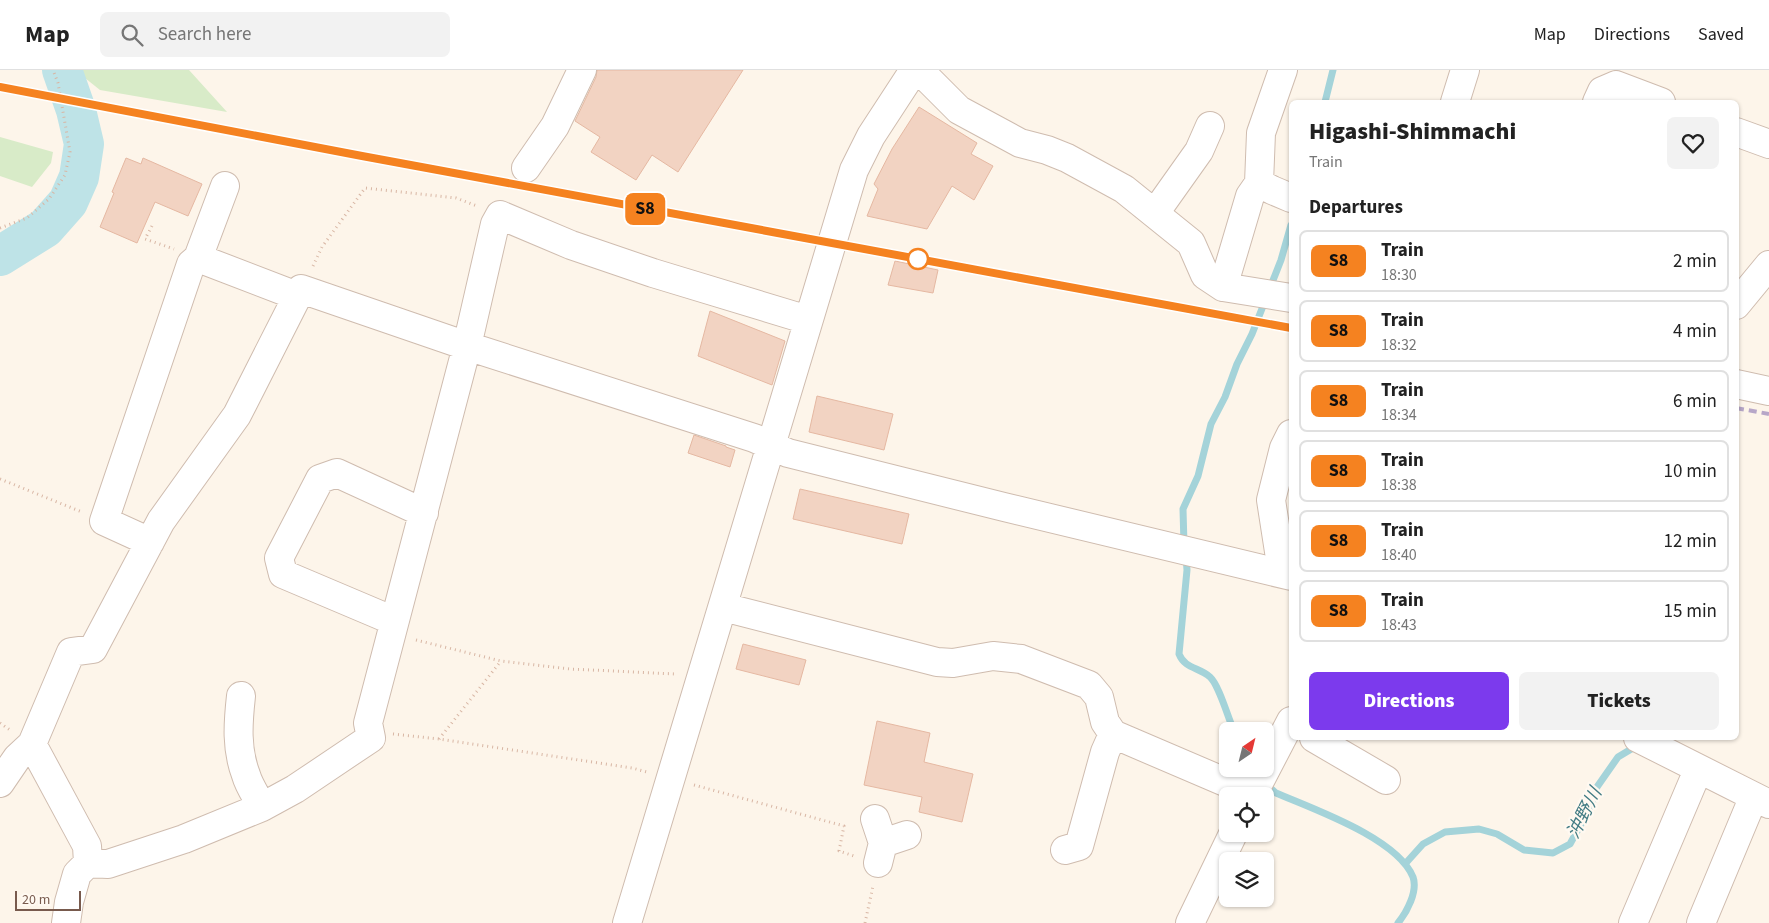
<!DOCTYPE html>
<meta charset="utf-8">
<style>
:root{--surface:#fff;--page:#f2f2f2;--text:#222;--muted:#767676;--line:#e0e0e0;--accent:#7c3aed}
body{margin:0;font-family:"Source Sans 3","Noto Sans JP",sans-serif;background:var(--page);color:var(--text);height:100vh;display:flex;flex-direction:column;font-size:19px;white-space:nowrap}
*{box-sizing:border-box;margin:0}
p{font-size:16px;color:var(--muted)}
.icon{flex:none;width:28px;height:28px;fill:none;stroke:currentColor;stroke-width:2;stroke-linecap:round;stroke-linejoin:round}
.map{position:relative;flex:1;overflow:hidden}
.panel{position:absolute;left:1289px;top:30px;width:450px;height:640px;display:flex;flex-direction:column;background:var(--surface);border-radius:8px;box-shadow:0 1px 4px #0004}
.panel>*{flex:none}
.badge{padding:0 10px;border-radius:8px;font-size:18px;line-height:32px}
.needle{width:32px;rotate:35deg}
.buttons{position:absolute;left:1219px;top:652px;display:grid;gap:10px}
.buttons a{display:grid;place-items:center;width:55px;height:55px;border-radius:8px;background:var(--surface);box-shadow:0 1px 4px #0004;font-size:25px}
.scale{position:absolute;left:15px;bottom:12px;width:66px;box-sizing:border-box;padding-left:5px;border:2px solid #785a4d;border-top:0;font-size:14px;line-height:18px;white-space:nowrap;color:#785a4d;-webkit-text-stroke:4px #fff9f1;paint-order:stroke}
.map>.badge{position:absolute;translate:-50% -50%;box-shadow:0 0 0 2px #fff}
h2{padding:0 20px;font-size:19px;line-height:45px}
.round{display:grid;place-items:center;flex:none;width:52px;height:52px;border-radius:8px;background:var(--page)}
.summary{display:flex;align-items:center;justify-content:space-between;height:85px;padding:0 20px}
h1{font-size:24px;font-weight:800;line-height:38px}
.action{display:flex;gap:10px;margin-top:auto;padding:10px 20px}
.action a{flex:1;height:58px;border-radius:8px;background:var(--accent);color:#fff;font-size:20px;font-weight:800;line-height:58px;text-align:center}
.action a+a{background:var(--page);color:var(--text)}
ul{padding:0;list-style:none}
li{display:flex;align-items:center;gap:15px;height:62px;margin:0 10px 8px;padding:0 10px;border:2px solid var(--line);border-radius:8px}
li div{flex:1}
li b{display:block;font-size:19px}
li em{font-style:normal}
li .badge{min-width:55px;font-weight:700;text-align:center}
header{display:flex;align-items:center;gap:30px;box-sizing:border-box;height:70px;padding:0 25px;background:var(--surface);border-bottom:1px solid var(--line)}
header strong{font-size:24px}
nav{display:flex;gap:28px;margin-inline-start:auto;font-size:18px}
.search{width:350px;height:45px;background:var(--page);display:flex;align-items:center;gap:12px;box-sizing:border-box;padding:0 18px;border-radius:8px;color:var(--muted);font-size:19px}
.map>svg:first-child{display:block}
.green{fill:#d8ebc8}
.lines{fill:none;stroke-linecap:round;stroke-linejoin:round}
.stream{stroke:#a4d3d9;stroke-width:7}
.river{stroke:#bee3e7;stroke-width:40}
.building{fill:#f2d3c2;stroke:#e5b8a2}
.minor-casing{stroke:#cfbcaf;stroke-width:30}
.path{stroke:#d8b6a4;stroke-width:3;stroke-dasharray:1 4;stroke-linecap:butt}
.minor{stroke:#fff;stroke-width:28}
.rail{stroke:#b7a7c8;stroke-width:4;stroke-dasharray:8 5;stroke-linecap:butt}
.line-casing{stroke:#fff;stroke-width:11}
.line{stroke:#f58220;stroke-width:8}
.stop-dot{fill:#fff;stroke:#f58220;stroke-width:2.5}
.labels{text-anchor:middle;stroke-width:4.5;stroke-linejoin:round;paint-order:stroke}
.water-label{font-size:18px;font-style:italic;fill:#437c84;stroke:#fff9f1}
</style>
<header>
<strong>Map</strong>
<div class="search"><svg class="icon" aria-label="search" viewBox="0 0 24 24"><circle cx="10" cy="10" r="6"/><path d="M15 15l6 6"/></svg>Search here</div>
<nav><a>Map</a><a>Directions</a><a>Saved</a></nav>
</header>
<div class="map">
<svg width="1769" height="853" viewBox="0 0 1769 853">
<rect width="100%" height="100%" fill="#fdf5ea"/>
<path class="green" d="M77,0H189L227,42L100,20L80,4Z
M0,67L53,82L51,93L32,117L0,106Z"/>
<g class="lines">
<path class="stream" d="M1325,32L1333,0
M1270,218L1281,190L1291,155
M1184,475L1183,439L1198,406L1211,354L1225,327L1237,294L1252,264L1265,231
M1186,486L1187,500L1179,584C1185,599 1199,597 1210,607C1219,615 1228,648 1234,661
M1266,714L1276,723C1313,739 1397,768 1413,807C1418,821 1407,842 1398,853
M1405,794L1423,774L1445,762L1479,759L1497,764L1524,780L1553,783L1570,774L1592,734L1597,717L1618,687L1638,675"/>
<path class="river" d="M0,186L45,158L68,132L79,107L84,74L76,40L62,0"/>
</g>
<path class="building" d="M597,0H743L678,102L652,85L636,110L591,82L600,67L575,51L596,7Z
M919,37L977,73L971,84L993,96L974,130L952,116L927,159L867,146L878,119L874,114L892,79Z
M126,88L141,94L143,88L202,114L188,146L155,132L137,173L100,157L114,123L112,122Z
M895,191L938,200L933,223L888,215Z
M710,241L785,271L772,315L698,286Z
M817,326L893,344L884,380L809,362Z
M694,365L726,376V377L735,380L730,397L688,383Z
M800,419L909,444L902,474L793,449Z
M743,574L806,590L799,615L736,599Z
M877,651L930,663L924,692L973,704L962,752L919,742L922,727L864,715Z"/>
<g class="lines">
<g class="minor-casing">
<path id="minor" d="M916,0L929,10L959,40L1020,73L1047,80L1067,88L1124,119L1191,173L1205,205L1223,217L1291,228
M1455,32L1465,0
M1597,32L1602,21L1616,15L1661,32
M1736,62L1769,74
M526,98L555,56L582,0
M1259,113L1272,120L1291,128
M1155,143L1199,81L1210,56
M198,188L225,116
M1223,217L1250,126L1259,113L1261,63L1283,0
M1736,235L1769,195
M1736,314L1769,321
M150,472L104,451L191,194L198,188L297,226
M1277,502L1280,488L1271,430L1284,378L1291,364
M723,537L937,592L953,593L993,586L1021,589L1089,615L1099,627L1105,652L1113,664L1253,724
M394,551L283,504L279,488L320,409L337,403L424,443
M241,626C238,653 236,679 246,705C249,716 257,727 262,737
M1314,668L1386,710
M1638,668L1769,734
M32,674L87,776L88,793L108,794L184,769L262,737L295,719L371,668L368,653L467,276L495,154L500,145L571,175L653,203L808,250
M0,713L17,688L32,674L71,582L93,579L161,451L237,345L301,219L467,276L754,368L788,383L1004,437L1291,506
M1252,726L1291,651
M875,749L883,773L878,793
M883,773L907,765
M1065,780L1079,776L1105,682L1113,664
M66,853L69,832L77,804L88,793
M627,853L854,100L871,66L914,0
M1190,853L1233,764
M1633,853L1698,700
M1701,853L1749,738L1756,728"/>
</g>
<path class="path" d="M152,156L145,169L174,179
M0,158L27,148L49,129L65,105L70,82L58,13L53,0
M313,196L322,177L365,118L456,128L477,136
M0,409L82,442
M416,570L501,591L570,599L676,604
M0,653L10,660
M393,664L439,669L632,698L647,702
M439,669L501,591
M694,715L844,756L839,781L854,786
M865,853L873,816"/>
<use href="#minor" class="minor"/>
<path class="rail" d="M0,17L343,83L864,179L1175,238L1291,258
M1736,338L1769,344"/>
</g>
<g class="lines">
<g class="line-casing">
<path id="line" d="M0,17L362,86L1291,258"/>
</g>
<use href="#line" class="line"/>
</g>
<circle class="stop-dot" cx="918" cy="189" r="10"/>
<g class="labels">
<g class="water-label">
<text transform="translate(1584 743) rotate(-63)" y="6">沖野川</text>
</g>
</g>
</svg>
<div class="buttons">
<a><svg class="needle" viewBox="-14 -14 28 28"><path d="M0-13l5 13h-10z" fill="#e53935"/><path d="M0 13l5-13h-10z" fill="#767676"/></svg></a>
<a><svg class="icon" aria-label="locate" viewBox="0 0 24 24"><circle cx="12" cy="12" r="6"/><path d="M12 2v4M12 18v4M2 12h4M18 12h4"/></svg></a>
<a><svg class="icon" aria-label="layers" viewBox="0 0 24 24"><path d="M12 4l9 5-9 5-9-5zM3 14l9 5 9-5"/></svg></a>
</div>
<div class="scale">20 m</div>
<b class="badge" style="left:645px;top:139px;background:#f58220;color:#111">S8</b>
<section class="panel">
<div class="summary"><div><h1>Higashi-Shimmachi</h1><p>Train</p></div><a class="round"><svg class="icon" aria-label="heart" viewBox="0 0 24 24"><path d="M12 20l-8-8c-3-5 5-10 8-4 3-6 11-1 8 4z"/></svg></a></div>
<h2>Departures</h2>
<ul>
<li><span class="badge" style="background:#f58220;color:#111">S8</span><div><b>Train</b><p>18:30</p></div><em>2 min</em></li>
<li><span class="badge" style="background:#f58220;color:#111">S8</span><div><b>Train</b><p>18:32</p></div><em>4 min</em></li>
<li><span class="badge" style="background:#f58220;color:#111">S8</span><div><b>Train</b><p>18:34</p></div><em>6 min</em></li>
<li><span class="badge" style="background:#f58220;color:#111">S8</span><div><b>Train</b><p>18:38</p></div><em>10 min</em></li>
<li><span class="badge" style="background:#f58220;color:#111">S8</span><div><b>Train</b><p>18:40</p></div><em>12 min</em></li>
<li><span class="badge" style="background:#f58220;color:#111">S8</span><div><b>Train</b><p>18:43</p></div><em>15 min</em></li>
</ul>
<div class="action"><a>Directions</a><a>Tickets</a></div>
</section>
</div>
